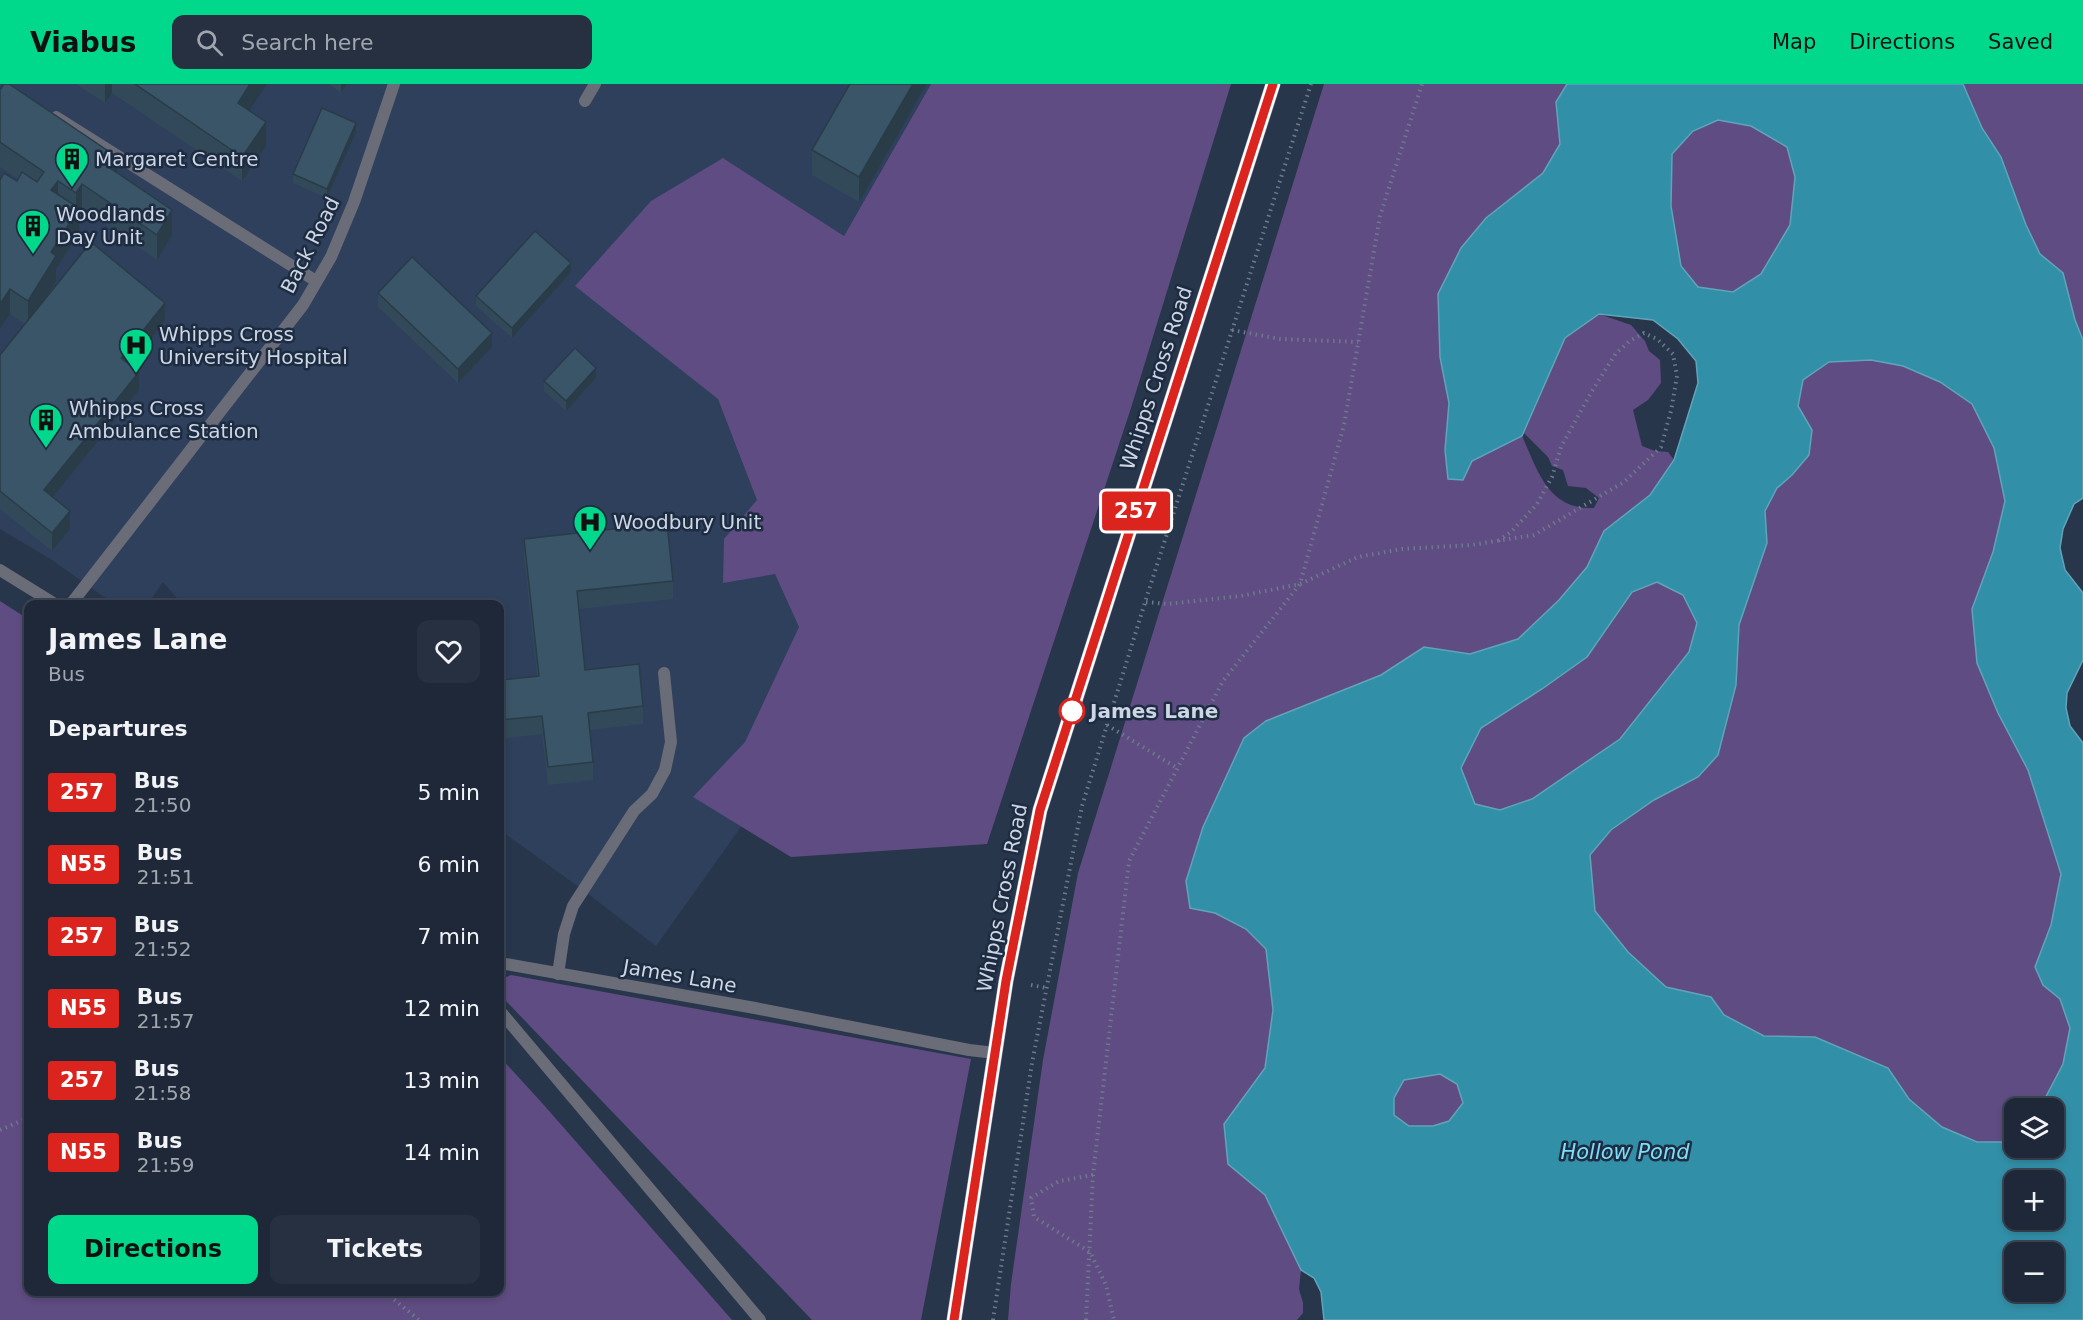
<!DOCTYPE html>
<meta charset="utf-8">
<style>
:root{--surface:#1e2839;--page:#263041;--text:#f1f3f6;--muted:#a1a6ae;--line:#3c4453;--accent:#00d98c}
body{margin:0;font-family:"DejaVu Sans",sans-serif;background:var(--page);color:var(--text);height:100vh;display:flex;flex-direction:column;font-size:22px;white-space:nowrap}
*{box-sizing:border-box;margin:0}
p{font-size:20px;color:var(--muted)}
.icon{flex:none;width:33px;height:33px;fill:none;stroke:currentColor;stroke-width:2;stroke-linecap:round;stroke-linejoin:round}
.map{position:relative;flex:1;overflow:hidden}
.side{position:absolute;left:24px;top:516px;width:480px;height:696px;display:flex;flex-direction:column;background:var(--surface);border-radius:12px;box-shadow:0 3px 9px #0003,0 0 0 2px var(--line)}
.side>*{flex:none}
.badge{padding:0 12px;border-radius:4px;font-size:21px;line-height:39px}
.buttons{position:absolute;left:2004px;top:1014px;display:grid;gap:12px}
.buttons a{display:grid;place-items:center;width:60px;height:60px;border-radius:12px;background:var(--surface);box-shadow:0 3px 9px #0003,0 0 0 2px var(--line);font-size:30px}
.map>.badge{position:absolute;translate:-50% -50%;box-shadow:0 0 0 3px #fff}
h2{padding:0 24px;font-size:22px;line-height:54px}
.round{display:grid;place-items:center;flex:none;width:63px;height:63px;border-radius:12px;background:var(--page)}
.overview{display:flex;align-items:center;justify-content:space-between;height:102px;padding:0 24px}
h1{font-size:28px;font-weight:600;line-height:45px}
.cta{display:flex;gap:12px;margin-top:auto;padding:12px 24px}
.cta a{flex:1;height:69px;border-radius:12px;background:var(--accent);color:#111;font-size:24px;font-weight:600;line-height:69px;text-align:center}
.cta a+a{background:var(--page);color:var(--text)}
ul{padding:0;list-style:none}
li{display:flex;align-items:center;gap:18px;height:72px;padding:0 24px}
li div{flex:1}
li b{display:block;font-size:22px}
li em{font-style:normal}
li .badge{min-width:66px;font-weight:700;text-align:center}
header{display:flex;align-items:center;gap:36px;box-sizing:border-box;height:84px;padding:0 30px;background:var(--accent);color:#111}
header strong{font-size:28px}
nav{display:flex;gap:33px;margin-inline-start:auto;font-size:21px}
.search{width:420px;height:54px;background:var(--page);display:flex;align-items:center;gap:15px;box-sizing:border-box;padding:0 21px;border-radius:12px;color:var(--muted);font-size:22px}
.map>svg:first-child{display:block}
.built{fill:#2e405c}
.green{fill:#5f4c82}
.water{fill:#328fa8;stroke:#60a4ba;stroke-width:1.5;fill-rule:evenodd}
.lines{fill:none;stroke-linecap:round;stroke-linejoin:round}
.path{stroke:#6d798c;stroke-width:4;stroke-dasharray:1.5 4.5;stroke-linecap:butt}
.service{stroke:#6a6c78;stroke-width:12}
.tertiary{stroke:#6a6c78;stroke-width:12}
.primary{stroke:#9da0ba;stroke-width:15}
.wall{fill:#324959}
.shaded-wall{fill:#293c48}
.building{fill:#3a5567;stroke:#293c48;stroke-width:1.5}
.line-casing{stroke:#fff;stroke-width:14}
.line{stroke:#dc241f;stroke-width:9}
.stop-dot{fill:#fff;stroke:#dc241f;stroke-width:3}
.labels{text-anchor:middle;stroke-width:5;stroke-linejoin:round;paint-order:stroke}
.poi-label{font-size:20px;fill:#cdd6e5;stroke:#1e2c41;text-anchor:start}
.street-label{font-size:20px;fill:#cdd6e5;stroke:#1e2c41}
.stop-label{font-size:20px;font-weight:bold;fill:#cdd6e5;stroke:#1e2c41;text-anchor:start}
.water-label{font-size:21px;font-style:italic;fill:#7ddcf8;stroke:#1e2c41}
</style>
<header>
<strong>Viabus</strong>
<div class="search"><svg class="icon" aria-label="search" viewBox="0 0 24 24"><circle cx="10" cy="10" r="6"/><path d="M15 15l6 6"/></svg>Search here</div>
<nav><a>Map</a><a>Directions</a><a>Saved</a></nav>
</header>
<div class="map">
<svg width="2083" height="1236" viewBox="0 0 2083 1236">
<rect width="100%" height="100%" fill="#28364c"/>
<path class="built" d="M0,0H931L844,152L723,74L1015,358L656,862L583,806L500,746V520H182L163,498L148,520H114L52,476L0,445Z"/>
<path class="green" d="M931,0H1231L1131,324L987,760L791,773L693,713L745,658L799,543L775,490L723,499L724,455L757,416L718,315L575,202L651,117L723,74L844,152Z
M1324,0H1567L1556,18L1560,60L1543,89L1486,134L1461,164L1440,273L1449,319L1445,366L1472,377L1522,352C1538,387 1548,426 1594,424L1599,414L1586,404L1568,402L1563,386L1552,382L1548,373L1524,349L1565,254L1599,230L1631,241L1645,257L1649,267L1660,276L1661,299L1648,316L1633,326L1642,362L1655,367L1668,368L1674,376L1650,411L1604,447L1587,483L1559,516L1518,555L1470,570L1424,563L1381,591L1266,637L1244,654L1203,743L1190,824L1215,829L1246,845L1266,865L1273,926L1265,984L1224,1040L1228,1080L1265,1111L1301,1186L1299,1205L1303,1219V1229L1297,1236H1008L1011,1200L1043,976L1078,789Z
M1963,0H2083V256L2075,236L2063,189L2040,170L2026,141L2001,73L1982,44Z
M1718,36L1751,42L1787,63L1795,93L1790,141L1761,190L1733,208L1698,203L1681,183L1671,122L1672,70L1693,47Z
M1871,276L1903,282L1940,298L1972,320L1994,364L2005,417L1993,468L1977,579L1998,629L2028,686L2061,790L2051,841L2035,883L2043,901L2060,915L2070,944L2063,980L2040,1024H2014V1054L2009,1058H1977L1942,1043L1909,1015L1888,984L1815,953L1765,952L1724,931L1711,913L1666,903L1628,868L1594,828L1590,772L1611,747L1654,716L1698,693L1729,625L1736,601L1739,541L1767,459L1765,427L1777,404L1792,391L1812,346L1798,322L1803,296L1829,278Z
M1657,498L1683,511L1697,539L1689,568L1620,655L1532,715L1500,726L1475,720L1461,684L1481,644L1542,605L1587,573L1632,508Z
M0,517L28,535V1208H500V973L543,1020L732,1236H0Z
M511,891L971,975L921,1236H812L506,917L500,896Z
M1440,990L1457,1000L1463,1020L1449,1037L1433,1042H1409L1394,1031V1014L1404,996Z"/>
<path class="water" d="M1567,0H1963L1982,44L2001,73L2026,141L2040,170L2063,189L2075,236L2083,256V414L2074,420L2063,445L2060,464L2065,486L2083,509V576L2067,609L2066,624L2070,642L2083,659V1236H1324L1321,1208L1314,1194L1301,1186L1265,1111L1228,1080L1224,1040L1265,984L1273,926L1266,865L1246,845L1215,829L1190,824L1186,797L1203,743L1244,654L1266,637L1381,591L1424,563L1470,570L1518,555L1559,516L1587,483L1604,447L1650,411L1674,376L1698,299L1696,277L1678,255L1653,236L1599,230L1565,254L1522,352L1472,377L1463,396L1448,395L1445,366L1449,319L1440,273L1438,210L1461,164L1486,134L1543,89L1560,60L1556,18ZM1718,36L1751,42L1787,63L1795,93L1790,141L1761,190L1733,208L1698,203L1681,182L1671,122L1672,70L1693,47ZM1871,276L1903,282L1940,298L1972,320L1994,364L2005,417L1993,468L1972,525L1977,579L1998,629L2028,686L2061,790L2051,841L2035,883L2043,901L2060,915L2070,944L2063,980L2040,1024H2054V1064H2014V1054L2009,1058H1977L1942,1043L1909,1015L1888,984L1815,953L1764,952L1724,931L1711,913L1666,903L1628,868L1595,827L1590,771L1611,746L1654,716L1698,693L1718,671L1736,601L1739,541L1767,459L1765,427L1777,404L1792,391L1809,371L1812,346L1798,322L1803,296L1829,278ZM1657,498L1683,511L1697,539L1689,568L1620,655L1532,715L1500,726L1475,720L1461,684L1481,644L1542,605L1587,573L1632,508ZM1440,990L1457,1000L1463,1019L1449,1037L1433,1042H1409L1394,1031V1014L1404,996ZM2014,1096H2054V1136H2014ZM2014,1168H2054V1208H2014Z"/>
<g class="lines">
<path class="path" d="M1232,246L1280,255L1358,258
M1146,518L1167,520L1241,512L1300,500L1358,473L1402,465L1471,461L1534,451L1624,398L1661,363L1671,327L1677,292L1673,270L1657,255L1644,249L1630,257L1616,269L1592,307L1561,363L1552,393L1537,420L1512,447L1498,457
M1107,641L1177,684
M1031,901L1047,904
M0,1046L28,1034
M1093,1091L1059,1097L1031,1114L1034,1133L1090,1168L1106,1201L1114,1236
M385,1208L419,1236
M993,1236L1032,979L1082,722L1147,512L1311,0
M1086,1236L1093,1091L1129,777L1223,597L1300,500L1344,341L1380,132L1422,0"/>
<path class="service" d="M585,17L595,0
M56,33L316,197
M71,520L303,221L331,173L354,118L394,0
M558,890L564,850L573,822L634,727L652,710L665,686L671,658L664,589"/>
<path class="tertiary" d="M0,486L55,520
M500,879L755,924L969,966L995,969
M500,927L760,1236"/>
<path class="primary" d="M954,1236L1006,897L1040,726L1273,0"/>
</g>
<path class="wall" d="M76,0H267L249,27L266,62L242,97L112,9L105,19Z
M329,0H347L341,9Z
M926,0L859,118L812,91V66Z
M0,6L117,89L172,151L157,176L82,125L79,129V149L56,185V197L45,215L165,237L130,281L139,306L53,413L70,445L52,467L0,425V271L25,240L10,230L0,245V96L17,97L18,95L0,83Z
M356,48L327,114L293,99V90Z
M571,188L512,254L476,222V212Z
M378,209L492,263L458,299L378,223Z
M596,294L566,327L544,307V297Z
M524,455L673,497V515L579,525L585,586L643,622V640L590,646L593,678V696L548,701L542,650L500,655V596L537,592L524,473Z"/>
<path class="shaded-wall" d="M105,0H112V9L105,19Z
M250,0H267L238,44V19Z
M341,0H347L341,9Z
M913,0H926V1L859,118V93Z
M266,38V62L242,97V73Z
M356,39V48L327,114V105Z
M117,73V98L110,84Z
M58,97V122L51,106Z
M82,100V125L79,129V149L56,185V197L28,242V217L51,168L76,129V109Z
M172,126V151L157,176V151Z
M571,179V188L512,254V244Z
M10,205V230L0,245V220Z
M165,219V237L121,292V274Z
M492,249V263L458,299V285Z
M596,284V294L566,327V317Z
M139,288V306L44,424V406Z
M70,427V445L52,467V449Z"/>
<path class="building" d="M4,0H9L117,73L110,84L172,126L157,151L82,100L76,109L58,97L51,106L79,124L51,168L56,172L28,217L10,205L0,220V96L4,89L17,97L22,88L37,98L44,88L0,58V6Z
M135,0H250L238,19L266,38L242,73Z
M850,0H913L859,93L812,66Z
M322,24L356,39L327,105L293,90Z
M535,147L571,179L512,244L476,212Z
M91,158L165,219L121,274L139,288L44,406L70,427L52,449L0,407V271Z
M412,173L492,249L458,285L378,209Z
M575,264L596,284L566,317L544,297Z
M667,439L673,497L577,507L585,586L639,580L643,622L588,629L593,678L548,683L542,632L500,636V596L539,592L524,455Z"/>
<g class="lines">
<g class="line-casing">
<path id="line" d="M954,1236L1006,897L1040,726L1273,0"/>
</g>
<use href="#line" class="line"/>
</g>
<defs>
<g id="building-pin" transform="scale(1.725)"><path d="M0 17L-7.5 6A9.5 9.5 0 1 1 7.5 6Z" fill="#00d98c" stroke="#1e2c41"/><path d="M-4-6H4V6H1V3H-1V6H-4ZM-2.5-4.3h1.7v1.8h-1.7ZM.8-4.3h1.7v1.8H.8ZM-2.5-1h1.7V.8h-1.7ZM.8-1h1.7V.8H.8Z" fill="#111"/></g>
<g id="hospital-pin" transform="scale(1.725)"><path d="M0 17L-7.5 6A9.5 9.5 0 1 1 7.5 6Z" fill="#00d98c" stroke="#1e2c41"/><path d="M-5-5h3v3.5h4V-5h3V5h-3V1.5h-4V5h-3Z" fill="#111"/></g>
</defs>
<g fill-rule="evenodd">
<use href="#building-pin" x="72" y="75"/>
<use href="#building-pin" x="33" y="142"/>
<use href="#hospital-pin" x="136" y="261"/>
<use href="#building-pin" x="46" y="336"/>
<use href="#hospital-pin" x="590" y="438"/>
</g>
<circle class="stop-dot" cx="1072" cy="627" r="12"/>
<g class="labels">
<g class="poi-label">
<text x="95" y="82">Margaret Centre</text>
<text x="56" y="137">Woodlands<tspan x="56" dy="23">Day Unit</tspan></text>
<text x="159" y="257">Whipps Cross<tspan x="159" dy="23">University Hospital</tspan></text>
<text x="69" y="331">Whipps Cross<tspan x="69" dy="23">Ambulance Station</tspan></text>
<text x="613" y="445">Woodbury Unit</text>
</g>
<g class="street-label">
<text transform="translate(310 161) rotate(-63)" y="7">Back Road</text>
<text transform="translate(1156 294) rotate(-72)" y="7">Whipps Cross Road</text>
<text transform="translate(1002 814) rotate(-79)" y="7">Whipps Cross Road</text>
<text transform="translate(680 892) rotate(10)" y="7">James Lane</text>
</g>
<g class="stop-label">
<text x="1090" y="634">James Lane</text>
</g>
<g class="water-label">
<text x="1625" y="1075">Hollow Pond</text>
</g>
</g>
</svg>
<div class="buttons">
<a><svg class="icon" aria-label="layers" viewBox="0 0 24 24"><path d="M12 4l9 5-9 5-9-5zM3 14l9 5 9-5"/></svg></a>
<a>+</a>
<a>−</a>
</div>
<b class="badge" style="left:1136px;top:427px;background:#dc241f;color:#fff">257</b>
<section class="side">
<div class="overview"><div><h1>James Lane</h1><p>Bus</p></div><a class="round"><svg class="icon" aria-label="heart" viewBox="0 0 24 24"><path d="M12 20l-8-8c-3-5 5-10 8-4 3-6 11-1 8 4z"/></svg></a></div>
<h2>Departures</h2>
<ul>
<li><span class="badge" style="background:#dc241f;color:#fff">257</span><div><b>Bus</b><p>21:50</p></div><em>5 min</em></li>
<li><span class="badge" style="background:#dc241f;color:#fff">N55</span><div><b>Bus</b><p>21:51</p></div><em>6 min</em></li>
<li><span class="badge" style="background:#dc241f;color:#fff">257</span><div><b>Bus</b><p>21:52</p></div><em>7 min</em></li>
<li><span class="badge" style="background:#dc241f;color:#fff">N55</span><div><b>Bus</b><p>21:57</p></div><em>12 min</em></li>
<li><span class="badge" style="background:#dc241f;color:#fff">257</span><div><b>Bus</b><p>21:58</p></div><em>13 min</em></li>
<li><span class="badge" style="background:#dc241f;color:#fff">N55</span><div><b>Bus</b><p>21:59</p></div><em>14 min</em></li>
</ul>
<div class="cta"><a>Directions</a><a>Tickets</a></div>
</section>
</div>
